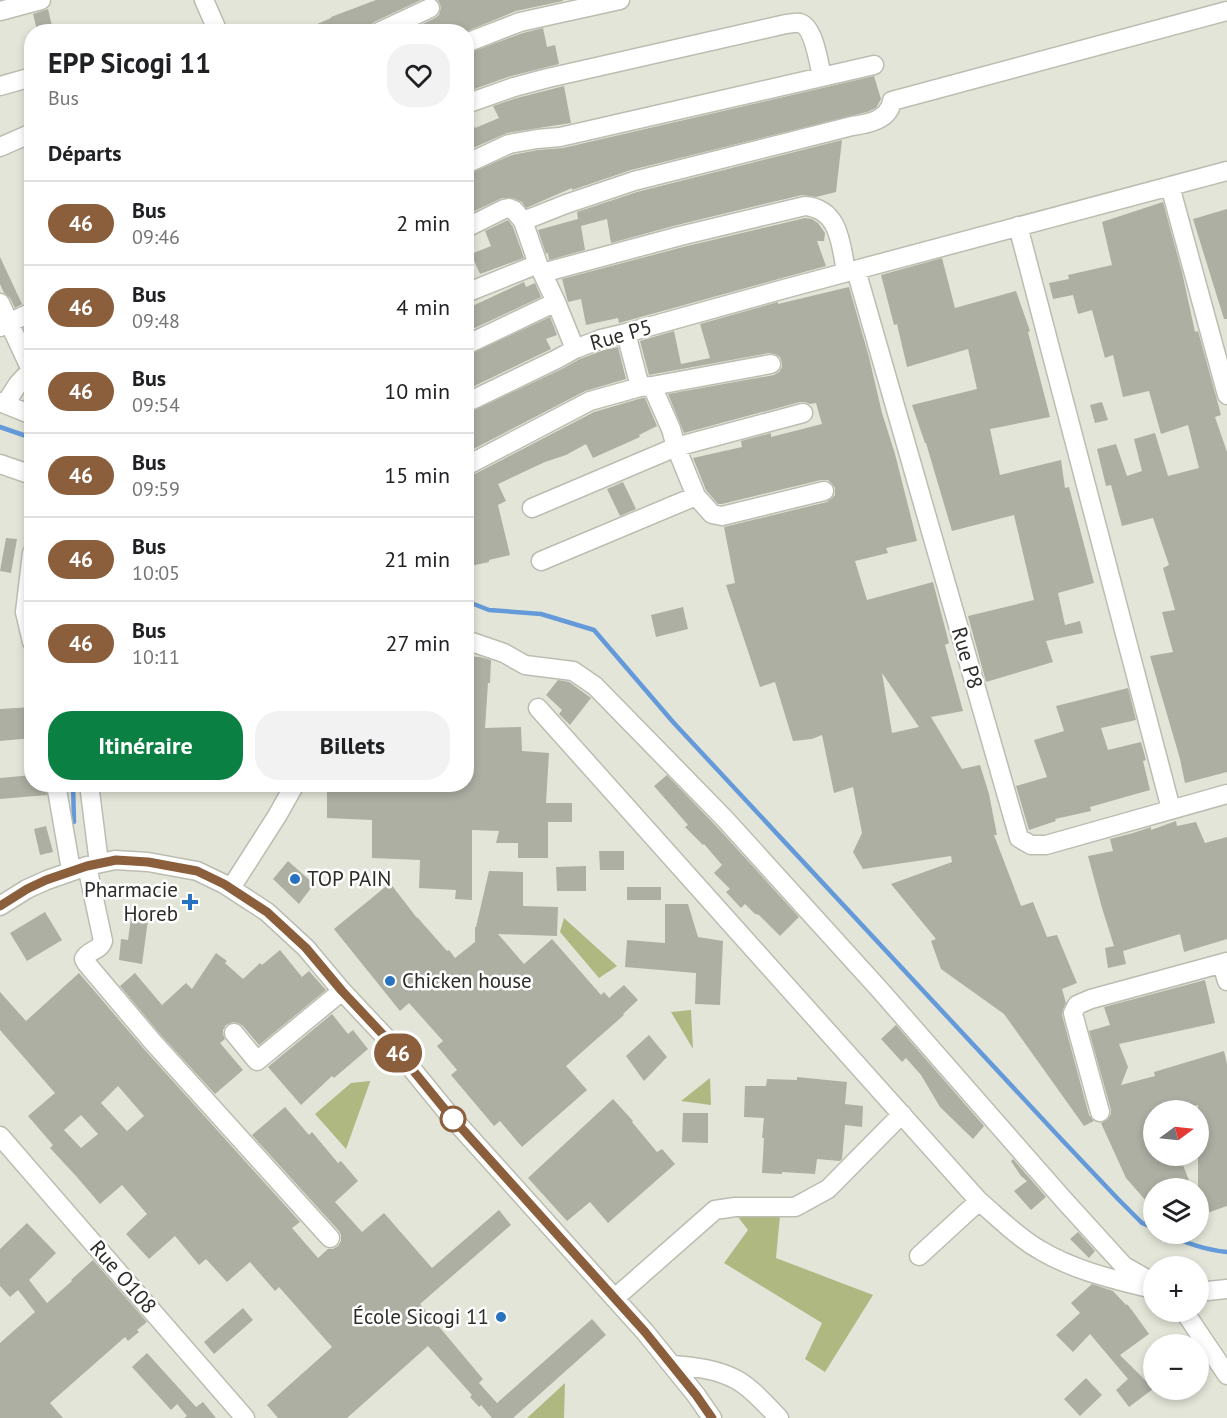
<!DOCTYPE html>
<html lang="fr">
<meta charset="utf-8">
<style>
:root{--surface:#fff;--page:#f2f2f2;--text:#202124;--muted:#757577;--line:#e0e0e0;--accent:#0b8043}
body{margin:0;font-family:"PT Sans",sans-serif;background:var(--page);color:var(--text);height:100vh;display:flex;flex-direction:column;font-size:22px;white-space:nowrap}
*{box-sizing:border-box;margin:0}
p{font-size:20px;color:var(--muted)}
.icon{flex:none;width:33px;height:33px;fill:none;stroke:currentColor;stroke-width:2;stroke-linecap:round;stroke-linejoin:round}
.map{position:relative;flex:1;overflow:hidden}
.side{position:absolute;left:24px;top:24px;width:450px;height:768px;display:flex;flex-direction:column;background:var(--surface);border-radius:24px;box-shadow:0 3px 9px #0003}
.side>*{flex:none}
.badge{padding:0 12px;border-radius:20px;font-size:21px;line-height:39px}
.needle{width:39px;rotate:75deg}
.controls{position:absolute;left:1143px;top:1100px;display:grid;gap:12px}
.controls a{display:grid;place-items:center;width:66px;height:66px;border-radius:50%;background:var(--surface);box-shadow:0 3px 9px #0003;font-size:30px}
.map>.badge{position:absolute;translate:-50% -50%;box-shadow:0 0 0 3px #fff}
h2{padding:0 24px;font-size:22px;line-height:54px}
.round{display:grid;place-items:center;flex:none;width:63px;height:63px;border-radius:24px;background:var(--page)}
.head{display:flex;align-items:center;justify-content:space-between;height:102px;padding:0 24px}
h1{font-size:28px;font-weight:800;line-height:45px}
.action{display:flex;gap:12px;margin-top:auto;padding:12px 24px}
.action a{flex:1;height:69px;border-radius:24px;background:var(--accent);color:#fff;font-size:24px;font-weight:800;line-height:69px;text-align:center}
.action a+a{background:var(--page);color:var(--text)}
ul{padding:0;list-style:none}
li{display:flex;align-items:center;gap:18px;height:84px;padding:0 24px;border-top:2px solid var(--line)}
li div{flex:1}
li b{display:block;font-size:22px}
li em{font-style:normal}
li .badge{min-width:66px;font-weight:700;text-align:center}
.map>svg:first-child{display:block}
.green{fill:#b0b882}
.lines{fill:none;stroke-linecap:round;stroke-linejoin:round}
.stream{stroke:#649ad9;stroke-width:4.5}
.building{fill:#adafa3;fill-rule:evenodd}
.minor-casing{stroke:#bbbdb1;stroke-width:21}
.minor{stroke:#fff;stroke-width:18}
.line-casing{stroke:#fff;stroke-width:14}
.line{stroke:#8b5e3c;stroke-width:9}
.poi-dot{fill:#2773c2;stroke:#fff;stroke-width:2}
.stop-dot{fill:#fff;stroke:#8b5e3c;stroke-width:3}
.labels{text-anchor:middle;stroke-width:5;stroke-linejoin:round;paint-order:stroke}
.street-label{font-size:21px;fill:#2c2d28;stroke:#fff}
.poi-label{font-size:21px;fill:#2c2d28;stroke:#fff;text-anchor:start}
</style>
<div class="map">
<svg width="1227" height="1418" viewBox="0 0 1227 1418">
<rect width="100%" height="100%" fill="#e3e5d8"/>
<path class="green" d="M564,918L617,966L599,978L560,932Z
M691,1010L693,1049L671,1012Z
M710,1078L711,1105L681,1101Z
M370,1081V1082L346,1149L315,1114L351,1083Z
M781,1205L776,1258L873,1295L825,1372L805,1359L822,1323L724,1263L748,1230L738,1217Z
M565,1383L564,1418H527Z"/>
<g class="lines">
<path class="stream" d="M0,427L32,438
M466,601L489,610L541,614L594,630L673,722L1063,1141L1118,1199L1142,1223L1154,1228
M73,784L74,822
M1164,1233C1183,1242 1206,1250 1227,1252"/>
</g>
<path class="building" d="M376,0H421L374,22L369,26L368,32H299L331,18V17Z
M438,0H563V1L516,11L465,32H406L435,18L439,15L441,8L440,4Z
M48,9L52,26L37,30L33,14Z
M543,28L547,47L555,45L559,64L511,76L466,92V54L523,33Z
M874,76L881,99L876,108L867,112L631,170L572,190V188L526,208L522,202L513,198H502L466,215V175L512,155L538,150L563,148Z
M564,86L571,123L507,133L466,151V115H470L475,128L499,118L493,106L517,98Z
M842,140L836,192L816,197L802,195L677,225L611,243L607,219L581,226L585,250L549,260L548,253L546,254L538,230L578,219L577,212L637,192Z
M1163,202L1182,272L1195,332L1198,331L1217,400L1221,415L1215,417L1227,452V772L1185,783L1180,759L1150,656L1173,652L1162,612L1175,610L1163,568L1169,565L1153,518L1122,526L1111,485L1106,486L1097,449L1116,444L1127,476L1142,471L1134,439L1155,433L1168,476L1199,468L1188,425L1161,434L1149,391L1123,397L1113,355L1105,358L1092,310L1078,314L1073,295L1053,299L1049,283L1069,279L1068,275L1112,265L1102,222Z
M1227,209V319H1224L1193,219Z
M805,218L812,219L818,223L825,233L824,241H817L826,266L619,323L618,318L586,325L581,299L568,302L562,279L683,247Z
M508,220L513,227L524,258L480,274L471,254L491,246L485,231Z
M0,257L22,304L15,308L10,298L4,293L0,284Z
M942,258L955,308L1016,291L1030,331L1028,332L1050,417L990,429L1000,475L1061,460L1065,488L1069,487L1094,583L1058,593L1065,625L1080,621L1083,633L1046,641L1053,662L986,682L968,616L1034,600L1014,515L952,531L926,443H925L912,405L977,389L968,349L907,367L897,324L894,325L881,275Z
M524,282L526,287L535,283L541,297L466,332V309Z
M849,287L869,357L882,413L895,454L917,541L886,548L888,553L855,561L867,600L933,582L949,643L945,645L963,711L931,717L962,769L980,765L989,794L997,835H994L1021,906L1033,902L1047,937L1057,935L1077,983L1062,989L1066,1003L1063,1009L1062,1015L1089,1115L1094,1121L1084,1126L1004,1014L941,969L931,941L936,939L891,884L952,862L951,856L863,869L853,852L862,833L853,787L834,793L822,735L812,739L793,741L775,682L760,687L726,585L735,583L724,527L827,502L831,499L835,495V488L832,484L828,480H821L722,504H718L706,490L693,458L742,447L741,441L771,433V437L822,424L816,403L810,404L805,402H800L684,433L668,394L774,375L779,372L782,367V363L780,357L775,354L769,353L649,375L640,341L674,331L681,364L710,358L700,324L778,302V304ZM882,673L919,727L892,733Z
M550,317L557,335L546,339L551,349L466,390V356Z
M618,347L626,379L585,391L466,453V414L562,369L580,359L604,350Z
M642,398H645L657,426L639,435L640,437L593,458L586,444L566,455L545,462L498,484L506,501L498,505L510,555L489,560V562L466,567V477L471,476L594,412Z
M1102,402L1108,420L1095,423L1090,405Z
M623,482L636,509L620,516L607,489Z
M6,538L17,539L11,573L0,571Z
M683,607L688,629L656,637L651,615Z
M466,656L480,657L491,660L490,683H488L485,728L521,727L522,751L549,753L546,803H572V822H548V858H518V843H496L499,831L472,830V900L455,899L456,890L419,888L420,860L372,858V820L327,818V784H466Z
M558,680L569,682L591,698L570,725L559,714L562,710L546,695Z
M1128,688L1136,720L1101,728L1108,750L1141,742L1146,760L1143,761L1150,790L1090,807L1091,811L1055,819L1056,821L1029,830L1016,786L1047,777L1034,740L1064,731L1056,706Z
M32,707V738L0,741V709Z
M32,775V784H45L47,795L0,799V778Z
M667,775L717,827L799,917L780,936L759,915L755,914L745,904L741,908L726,892L730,889L714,873L722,865L704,844L703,845L685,827L688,825L654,786Z
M1176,821L1177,826L1196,822L1205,843L1227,837V939L1184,952L1180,934L1123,951L1126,964L1108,968L1105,948L1114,946L1102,908L1088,856L1113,851L1110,839L1133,833L1151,827V830Z
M46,826L53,852L40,855L34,829Z
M599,851H624V870H600Z
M288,861L314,884L299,904L273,879Z
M586,866V891H557L556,867Z
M489,871L523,872V906L558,907L557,936L498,934L524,964L552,939L601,995L604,992L609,998L624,985L638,1000L623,1014L624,1015L566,1066L587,1090L522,1147L500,1121L494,1126L451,1075L457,1070L437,1046L443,1041L409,1003L400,1011L334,929L390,883L417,918V917L447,951L449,950L455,958L475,942V927H476Z
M627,887H661V900H627Z
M665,904H688L698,937L723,941L720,1005L695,1004L696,973L625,967L627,940L665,943Z
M45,912L62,940L27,961L10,933Z
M131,918L148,920L142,964L119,960L121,939L128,940Z
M280,950L302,977L309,971L326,990L259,1045L243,1026L238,1023L233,1022L226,1025L223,1030V1034L225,1039L220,1043L243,1070L215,1094L160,1034L120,986L135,973L162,1005L186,983L192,989L216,953L227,961L225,963L243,979L260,963L262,965Z
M79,973L144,1049L300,1222L292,1228L318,1258L328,1249H333L338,1246L341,1241V1235L339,1231L252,1135L285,1107L309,1135L312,1132L338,1163L341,1161L358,1181L335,1202L362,1232L384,1213L432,1268L499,1210L511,1225L420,1304L483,1379L479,1383L497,1403L592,1319L606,1335L513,1418H492L481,1405L479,1407L470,1397L472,1395L428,1346L347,1418H278L267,1405L332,1347L279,1287L275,1291L250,1262L227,1282L206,1259L199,1265L175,1236L149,1259L126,1234L147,1214L122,1185L100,1204L76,1176L50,1148L53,1145L28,1116L55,1093L0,1030V992L26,1021ZM118,1086L144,1116L127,1131L101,1103ZM81,1115L98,1134L81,1148L64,1130Z
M1205,980L1215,1023L1119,1044L1128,1067L1121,1085L1155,1076L1154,1072L1224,1051L1227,1064V1206L1207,1213L1205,1210L1198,1211V1105L1182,1110H1154V1155H1179L1192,1188H1154V1210L1126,1178L1101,1123L1108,1119L1111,1114V1110L1089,1031L1110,1025L1104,1007Z
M332,1014L348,1034L353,1030L368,1049L334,1078L332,1076L301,1105L268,1067Z
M896,1025L984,1126L973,1139L940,1107L921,1075L906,1058L902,1062L881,1039Z
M649,1035L667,1057L644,1081L626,1056Z
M797,1077L847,1082L845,1104L863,1106L862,1127L845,1125L842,1159L840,1161L817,1159L815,1174L782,1172V1174L762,1173L764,1138H762L764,1118L744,1117L745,1086H766L767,1079L797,1080Z
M613,1099L633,1121L632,1122L657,1152L662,1149L675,1164L608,1223L590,1202L567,1221L528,1178Z
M683,1113H708V1143L682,1142Z
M1013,1159L1046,1197L1031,1210L1014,1191L1027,1181L1021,1176L1011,1161Z
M27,1223L56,1253L29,1280L47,1303L72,1281L71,1280L93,1260L147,1322L137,1330L139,1332L128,1341L125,1337L50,1403L63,1418H0V1343L35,1312L18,1290L10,1297L0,1286V1249Z
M1078,1232L1095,1251L1089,1258L1070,1239Z
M1092,1284L1113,1291L1126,1305L1127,1304L1134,1313L1149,1334L1120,1355L1146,1381L1153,1389L1129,1407L1116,1390L1128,1379L1090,1334L1073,1352L1056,1335L1080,1313L1071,1303Z
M243,1308L253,1320L214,1354L204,1342Z
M147,1353L196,1407L203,1402L216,1418H184L187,1416L177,1404L171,1410L132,1367Z
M1086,1378L1102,1395L1080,1416L1064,1399Z"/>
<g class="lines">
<g class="minor-casing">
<path id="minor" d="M204,0L218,32
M0,11L41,0
M379,32L430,8
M466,43L520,22L620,0
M0,86L32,77
M466,104L514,87L548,78L786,24C790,24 796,22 800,23C814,27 819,64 822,77
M0,147L32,133
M466,164L509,144L537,139L560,137L874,65
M1170,186L1227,395
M523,221L566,204L634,181L852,126C868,124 889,120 892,101L1227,11
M1018,226L1171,809
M466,228L504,209L509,208L514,210L523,221L538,264L556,302L575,349
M856,270L1019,838L1031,845H1046L1227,794
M542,273L680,236L805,206C840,209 841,245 846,272
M466,293L538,264
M0,303L31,370L18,384L5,404
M0,327L32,312
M626,333L640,387L652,386L671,429L676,447L696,496L712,514L722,516L824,491
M466,345L556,302
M652,386L771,364
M0,402L32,415
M466,403L557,359L575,349L601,339L626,333L784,289L1227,171
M0,464L29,474L32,477
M466,466L590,401L640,387
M532,508L676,447L803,413
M32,553L25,612L32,642
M541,561L696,496
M466,640L504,653L525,665L573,671L595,686L725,819L880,990L1063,1199L1124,1266L1154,1283
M538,708L979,1201C998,1217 1017,1237 1040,1250C1073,1270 1112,1279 1149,1288
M56,784L71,870
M89,784L99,863
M87,866L103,941C100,951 88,950 84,959L87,964L152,1041L330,1238
M231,888L277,816L295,784
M0,906L27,889L47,880L87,866L115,860L148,862L197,871L224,884L267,912L306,948L342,991L389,1041L447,1112L645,1332L696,1395L712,1418
M1222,964L1227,981
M234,1033L257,1061L342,991
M1100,1112L1075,1021L1073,1013L1077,1005L1091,999L1227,962
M0,1136L245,1418
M919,1256L979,1201
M1198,1292L1227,1289
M615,1298L715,1210L735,1207H795L828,1189L902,1114
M1184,1311L1227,1375
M673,1365C695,1367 717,1369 737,1380C753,1389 766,1405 779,1418"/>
</g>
<use href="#minor" class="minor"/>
</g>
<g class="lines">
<g class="line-casing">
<path id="line" d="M0,906L27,889L46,880L87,866L116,860L148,862L197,871L224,884L267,912L306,948L342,991L389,1041L447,1112L645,1332L696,1395L712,1418"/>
</g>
<use href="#line" class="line"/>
</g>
<g class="poi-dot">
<circle cx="295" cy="879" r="6"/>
<path d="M187 893h6v6h6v6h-6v6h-6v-6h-6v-6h6z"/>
<circle cx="390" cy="981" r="6"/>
<circle cx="501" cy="1317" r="6"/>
</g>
<circle class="stop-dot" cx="453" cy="1119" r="12"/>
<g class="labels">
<g class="street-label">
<text transform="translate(621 335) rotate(-16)" y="7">Rue P5</text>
<text transform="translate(967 658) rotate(74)" y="7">Rue P8</text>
<text transform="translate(123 1277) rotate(49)" y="7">Rue O108</text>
</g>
<g class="poi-label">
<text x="307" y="886">TOP PAIN</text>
<text x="178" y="897" text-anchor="end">Pharmacie<tspan x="178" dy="24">Horeb</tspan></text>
<text x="402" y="988">Chicken house</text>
<text x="489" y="1324" text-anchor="end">École Sicogi 11</text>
</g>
</g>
</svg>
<div class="controls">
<a><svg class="needle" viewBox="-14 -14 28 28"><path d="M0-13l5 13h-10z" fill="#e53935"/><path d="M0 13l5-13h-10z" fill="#757577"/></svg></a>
<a><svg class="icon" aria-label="layers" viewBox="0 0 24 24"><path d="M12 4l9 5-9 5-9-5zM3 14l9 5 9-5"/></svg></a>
<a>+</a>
<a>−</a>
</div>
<b class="badge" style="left:398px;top:1053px;background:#8b5e3c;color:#fff">46</b>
<section class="side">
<div class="head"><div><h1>EPP Sicogi 11</h1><p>Bus</p></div><a class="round"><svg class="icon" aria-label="heart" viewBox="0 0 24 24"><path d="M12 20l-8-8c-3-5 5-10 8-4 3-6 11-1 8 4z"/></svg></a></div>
<h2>Départs</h2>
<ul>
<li><span class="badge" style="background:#8b5e3c;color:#fff">46</span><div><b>Bus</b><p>09:46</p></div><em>2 min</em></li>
<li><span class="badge" style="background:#8b5e3c;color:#fff">46</span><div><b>Bus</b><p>09:48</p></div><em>4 min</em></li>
<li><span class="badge" style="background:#8b5e3c;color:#fff">46</span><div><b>Bus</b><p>09:54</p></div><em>10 min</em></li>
<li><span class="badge" style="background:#8b5e3c;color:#fff">46</span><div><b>Bus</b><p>09:59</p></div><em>15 min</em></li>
<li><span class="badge" style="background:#8b5e3c;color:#fff">46</span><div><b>Bus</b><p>10:05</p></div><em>21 min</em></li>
<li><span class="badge" style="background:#8b5e3c;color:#fff">46</span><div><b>Bus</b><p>10:11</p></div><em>27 min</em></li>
</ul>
<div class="action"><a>Itinéraire</a><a>Billets</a></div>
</section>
</div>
